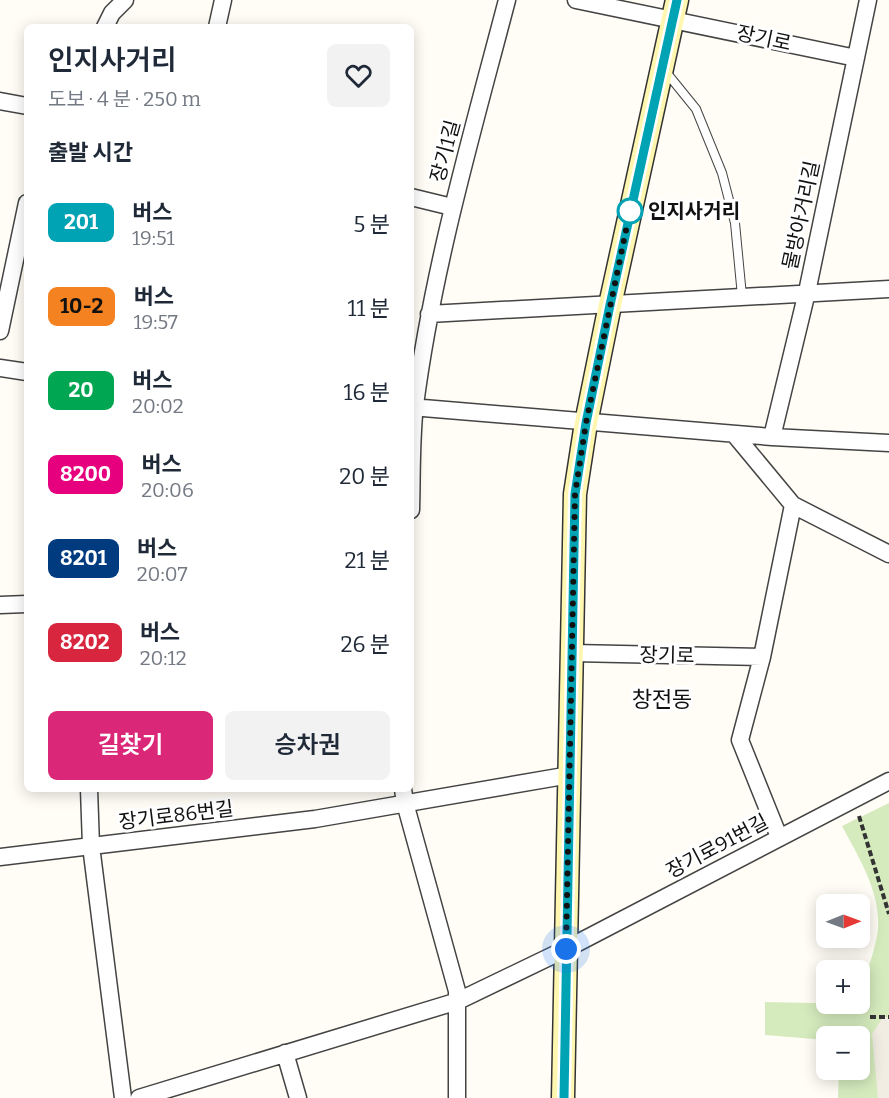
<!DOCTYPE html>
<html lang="ko">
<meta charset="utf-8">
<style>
:root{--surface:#fff;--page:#f2f2f3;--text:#1f2937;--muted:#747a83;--accent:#db2777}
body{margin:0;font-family:Bitter,"Noto Sans KR",serif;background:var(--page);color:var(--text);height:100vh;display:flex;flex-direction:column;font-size:22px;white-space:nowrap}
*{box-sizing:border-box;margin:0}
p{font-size:20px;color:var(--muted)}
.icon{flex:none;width:33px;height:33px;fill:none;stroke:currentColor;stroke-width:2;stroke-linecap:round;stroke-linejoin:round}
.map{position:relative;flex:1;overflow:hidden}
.side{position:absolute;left:24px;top:24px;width:390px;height:768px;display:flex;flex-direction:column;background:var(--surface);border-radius:9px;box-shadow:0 3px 15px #0003}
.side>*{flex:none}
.badge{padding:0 12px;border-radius:9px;font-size:21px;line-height:39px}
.needle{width:39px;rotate:89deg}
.controls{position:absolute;left:816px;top:894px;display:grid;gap:12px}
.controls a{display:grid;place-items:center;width:54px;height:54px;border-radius:9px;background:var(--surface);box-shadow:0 3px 15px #0003;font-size:30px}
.you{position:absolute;width:30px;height:30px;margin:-15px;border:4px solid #fff;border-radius:50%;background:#1a73e8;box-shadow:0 0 0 9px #1a73e833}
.map>.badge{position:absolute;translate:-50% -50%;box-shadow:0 0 0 3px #fff}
h2{padding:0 24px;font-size:22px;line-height:54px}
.round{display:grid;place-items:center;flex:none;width:63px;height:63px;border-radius:9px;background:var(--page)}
.headline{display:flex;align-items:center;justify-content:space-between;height:102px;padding:0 24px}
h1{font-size:28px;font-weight:600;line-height:45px}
.button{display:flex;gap:12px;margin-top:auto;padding:12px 24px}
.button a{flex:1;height:69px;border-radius:9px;background:var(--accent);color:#fff;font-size:24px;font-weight:600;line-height:69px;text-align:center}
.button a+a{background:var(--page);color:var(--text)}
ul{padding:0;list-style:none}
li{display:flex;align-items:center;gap:18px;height:84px;padding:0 24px}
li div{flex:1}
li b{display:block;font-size:22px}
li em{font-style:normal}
li .badge{min-width:66px;font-weight:700;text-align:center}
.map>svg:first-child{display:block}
.green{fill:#d5ebbd}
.plaza{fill:#f1ede2}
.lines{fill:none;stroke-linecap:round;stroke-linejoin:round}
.lane-casing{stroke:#444;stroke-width:10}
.street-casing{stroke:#444;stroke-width:19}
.secondary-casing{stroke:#333;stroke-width:25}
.path{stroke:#333;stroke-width:4;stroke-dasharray:6 3;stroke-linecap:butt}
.lane{stroke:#fff;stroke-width:8}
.street{stroke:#fff;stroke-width:16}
.secondary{stroke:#fff6b0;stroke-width:22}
.line-casing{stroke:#fff;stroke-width:14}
.line{stroke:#00a3b4;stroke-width:9}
.walk{stroke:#111;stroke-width:6;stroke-dasharray:0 10.8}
.stop-dot{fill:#fff;stroke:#00a3b4;stroke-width:3}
.labels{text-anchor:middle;stroke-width:6;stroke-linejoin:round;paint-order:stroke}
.street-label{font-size:20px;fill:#111;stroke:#fff}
.stop-label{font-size:20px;font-weight:bold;fill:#111;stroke:#fff;text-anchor:start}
.quarter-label{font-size:22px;fill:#111;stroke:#fff}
</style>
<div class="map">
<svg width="889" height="1098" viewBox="0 0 889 1098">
<rect width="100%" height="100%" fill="#fffdf5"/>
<path class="green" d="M889,803V1098H838L839,1070H860V1036H826V1040L765,1035V1002L860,1004V995C865,977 872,959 876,941C886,900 860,860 842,826Z"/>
<path class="plaza" d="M883,1017H889V1098H878L872,1034Z"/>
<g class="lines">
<g class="lane-casing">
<path id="lane" d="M666,72L696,109L722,173L735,223L742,296"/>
</g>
<g class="street-casing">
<path id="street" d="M576,0L856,58
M105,27L112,13L125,0
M217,27L223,0
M0,101L27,106
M411,197L452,207
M429,314L889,289
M0,331L27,203
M0,368L27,372
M411,407L772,437L889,443
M734,434L793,505L889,554
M772,437L807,292L868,0
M411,510C412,475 411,439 415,405C433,267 472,134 507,0
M0,605L27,604
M573,653L762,657
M89,789L91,846L123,1098
M403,789L405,803L457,991V1098
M779,837L740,740L762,657L793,505
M0,857L315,819L570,775
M285,1053L298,1098
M139,1098L458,1001L566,949L889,781"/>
</g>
<g class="secondary-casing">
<path id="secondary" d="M563,1098L575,494L586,423L610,305L677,0"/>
</g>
<path class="path" d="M859,816L889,914
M870,1017H889"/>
<use href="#lane" class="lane"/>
<use href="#street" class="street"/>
<use href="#secondary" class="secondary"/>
</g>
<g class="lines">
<g class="line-casing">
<path id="line" d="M564,1098L575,494L586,423L610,305L677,0"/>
</g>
<use href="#line" class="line"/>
<path class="walk" d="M566,949L575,494L586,423L630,211"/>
</g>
<circle class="stop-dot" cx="630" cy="211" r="12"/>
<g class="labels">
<g class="street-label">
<text transform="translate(764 38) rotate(12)" y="7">장기로</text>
<text transform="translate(445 151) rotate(-75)" y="7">장기1길</text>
<text transform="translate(801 215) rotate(-78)" y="7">물방아거리길</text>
<text transform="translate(667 655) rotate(1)" y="7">장기로</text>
<text transform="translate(176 815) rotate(-7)" y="7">장기로86번길</text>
<text transform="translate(717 846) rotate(-28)" y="7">장기로91번길</text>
</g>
<g class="stop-label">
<text x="648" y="218">인지사거리</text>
</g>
<g class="quarter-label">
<text x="662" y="707">창전동</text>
</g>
</g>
</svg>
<div class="controls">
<a><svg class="needle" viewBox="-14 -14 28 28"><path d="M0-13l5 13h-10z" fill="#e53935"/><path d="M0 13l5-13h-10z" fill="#747a83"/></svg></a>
<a>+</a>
<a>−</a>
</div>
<div class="you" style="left:566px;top:949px"></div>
<section class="side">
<div class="headline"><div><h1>인지사거리</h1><p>도보 · 4 분 · 250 m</p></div><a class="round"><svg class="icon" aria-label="heart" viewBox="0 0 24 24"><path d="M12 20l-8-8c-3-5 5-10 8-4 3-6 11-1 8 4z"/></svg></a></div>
<h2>출발 시간</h2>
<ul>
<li><span class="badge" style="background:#00a3b4;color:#fff">201</span><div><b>버스</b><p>19:51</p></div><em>5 분</em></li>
<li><span class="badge" style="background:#f58220;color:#111">10-2</span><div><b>버스</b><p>19:57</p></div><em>11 분</em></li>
<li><span class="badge" style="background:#00a651;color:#fff">20</span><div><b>버스</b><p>20:02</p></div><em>16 분</em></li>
<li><span class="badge" style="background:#e6007e;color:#fff">8200</span><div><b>버스</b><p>20:06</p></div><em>20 분</em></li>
<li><span class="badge" style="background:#003b80;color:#fff">8201</span><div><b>버스</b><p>20:07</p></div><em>21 분</em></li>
<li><span class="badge" style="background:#d7263d;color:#fff">8202</span><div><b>버스</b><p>20:12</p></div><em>26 분</em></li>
</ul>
<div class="button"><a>길찾기</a><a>승차권</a></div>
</section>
</div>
